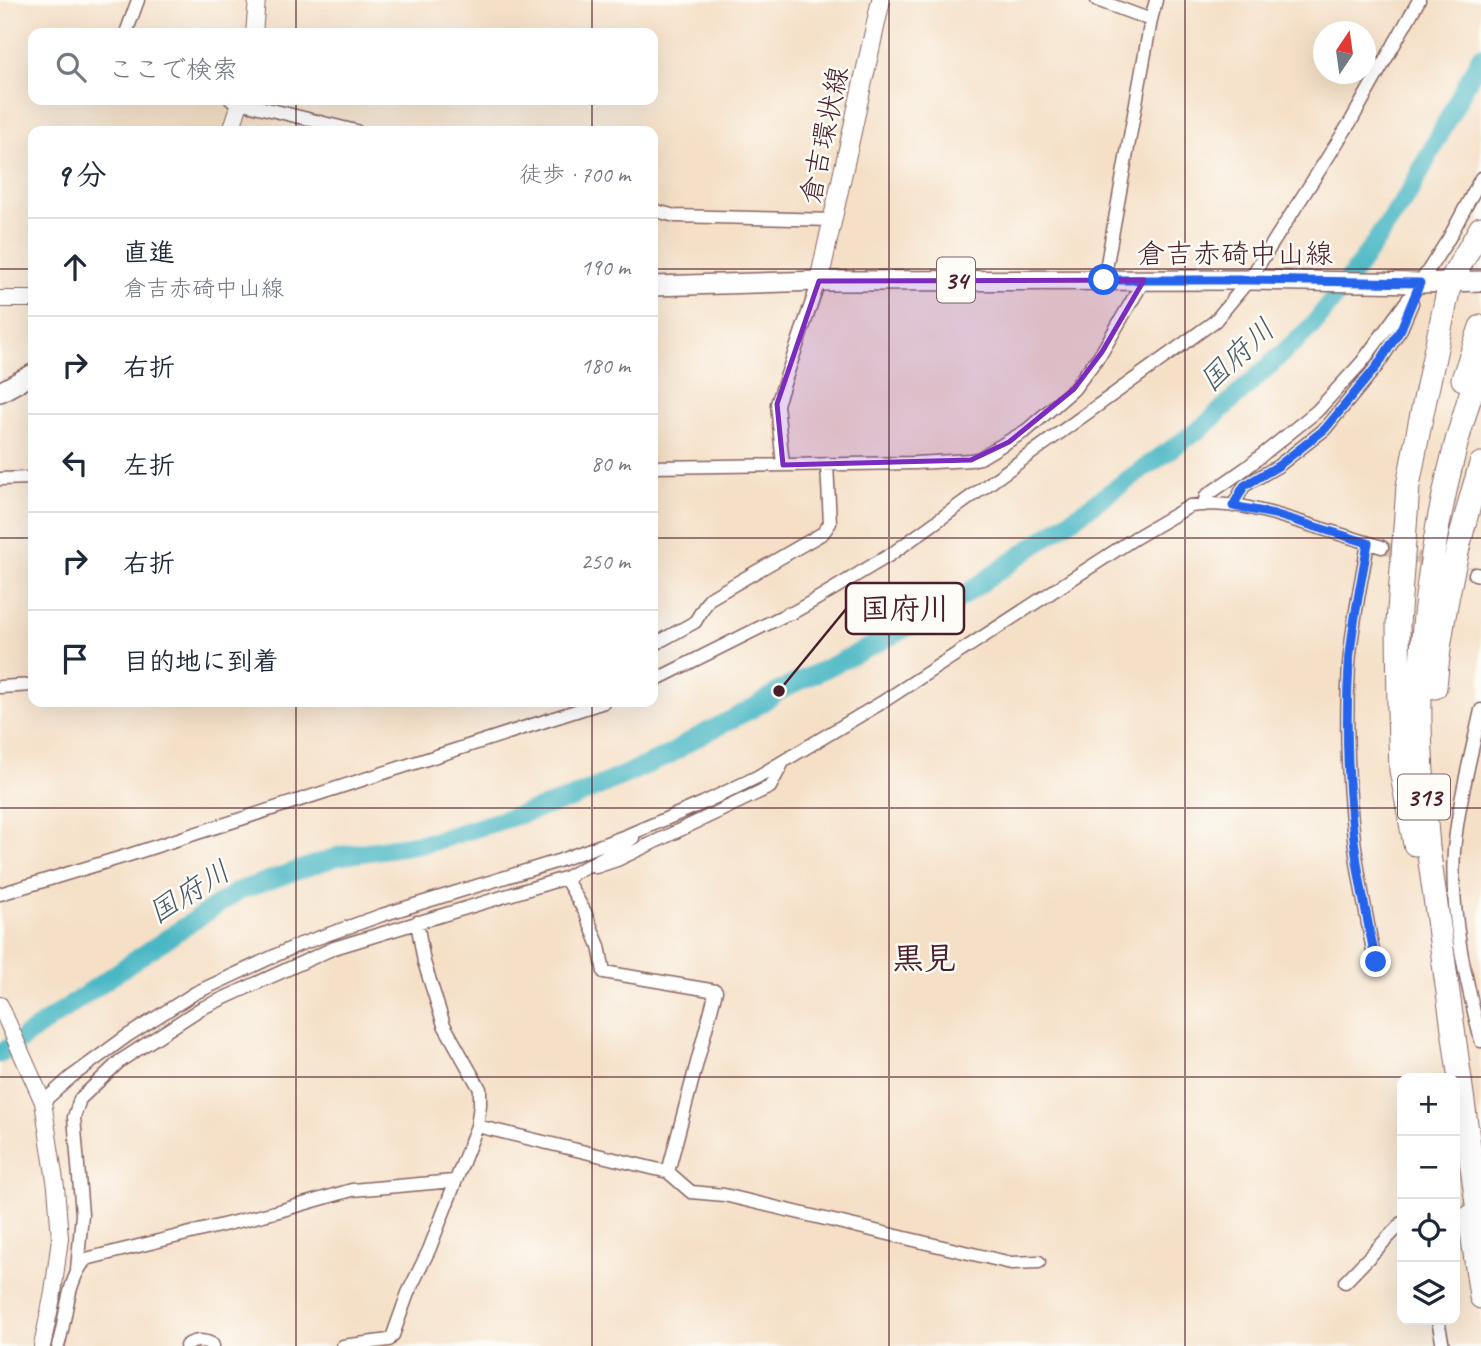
<!DOCTYPE html>
<html lang="ja">
<head>
<meta charset="utf-8">
<style>
	:root { --surface:#fff; --page:#f2f2f3; --text:#1f2937; --muted:#747a83; --line:#e0e1e3 }
	body { margin:0; font-family:Caveat,"Klee One",sans-serif; background:var(--page); color:var(--text) }
	.controls { position:absolute; right:21px; bottom:21px; display:grid; overflow:hidden; border-radius:14px; box-shadow:0 7px 28px #0002 }
	.controls button { width:63px; height:63px; display:grid; place-items:center; padding:0; border:0; border-bottom:2px solid var(--line); background:var(--surface); color:var(--text); font:35px sans-serif }
	.compass { position:absolute; left:1313px; top:21px; width:63px; height:63px; border-radius:50%; background:var(--surface); box-shadow:0 7px 28px #0002; rotate:13deg }
	.stop { position:absolute; width:21px; height:21px; margin:-16px; border:5px solid #2563eb; border-radius:50%; background:#fff }
	.stop.end { background:#2563eb; border-color:#fff; box-shadow:0 2px 7px #0008 }
	.list { margin:0; padding:0; list-style:none }
	h2 { display:flex; justify-content:space-between; align-items:center; height:91px; margin:0; padding:0 28px; font-size:30px }
	h2 small { font-size:23px; font-weight:400; color:var(--muted) }
	.list li { display:grid; grid-template-columns:46px 1fr auto; gap:21px; align-items:center; box-sizing:border-box; height:98px; padding:0 28px; border-top:2px solid var(--line) }
	.list b { display:block; font-size:26px; white-space:nowrap }
	.list p { margin:0; font-size:23px; white-space:nowrap; color:var(--muted) }
	.list em { font-size:23px; font-style:normal; color:var(--muted) }
	.icon { flex:none; width:38px; height:38px; fill:none; stroke:currentColor; stroke-width:2; stroke-linecap:round; stroke-linejoin:round }
	.map { position:relative; flex:none; width:1481px; height:1346px; overflow:hidden }
	.search { position:absolute; background:var(--surface); box-shadow:0 7px 28px #0002; left:28px; top:28px; width:630px; height:77px; display:flex; align-items:center; gap:18px; box-sizing:border-box; padding:0 24px; border-radius:14px; color:var(--muted); font-size:26px }
	.panel { position:absolute; background:var(--surface); box-shadow:0 7px 28px #0002; left:28px; top:126px; width:630px; height:581px; border-radius:14px }
	.map>svg:first-child { display:block }
	.lines { fill:none; stroke-linecap:round; stroke-linejoin:round }
	.river { stroke:#4ab7c4; stroke-width:19 }
	.minor-tunnel { stroke:#d3b9a8; stroke-width:12; stroke-dasharray:12 6; stroke-linecap:butt }
	.minor-casing { stroke:#866362; stroke-width:15 }
	.tertiary-casing { stroke:#866362; stroke-width:18 }
	.secondary-casing { stroke:#866362; stroke-width:20 }
	.primary-casing { stroke:#866362; stroke-width:22 }
	.motorway-casing { stroke:#866362; stroke-width:25 }
	.minor { stroke:#fff; stroke-width:12 }
	.tertiary { stroke:#fff; stroke-width:16 }
	.secondary { stroke:#fff; stroke-width:18 }
	.primary { stroke:#fff; stroke-width:19 }
	.motorway { stroke:#fff; stroke-width:23 }
	.route { stroke:#2563eb; stroke-width:9 }
	.marked { fill:#7b2cbf; fill-opacity:0.2; stroke:#7b2cbf; stroke-width:5; stroke-linejoin:round }
	.grid { fill:none; stroke:#4a1f2b; stroke-width:2; stroke-opacity:0.55 }
	.labels { text-anchor:middle; dominant-baseline:central; stroke-width:5; stroke-linejoin:round; paint-order:stroke }
	.shield { fill:#fdfcf7; stroke:#806168; stroke-width:2 }
	.shield-label { font-size:26px; font-weight:bold; fill:#4a1f2b }
	.street-label { font-size:28px; fill:#4a1f2b; stroke:#fdfcf7 }
	.water-label { font-size:30px; font-style:italic; fill:#4a5c68; stroke:#fdfcf7 }
	.quarter-label { font-size:32px; font-weight:bold; fill:#4a1f2b; stroke:#fdfcf7 }
	.leader { fill:none; stroke:#4a1f2b; stroke-width:2.5 }
	.callout-dot { fill:#4a1f2b; stroke:#fdfcf7; stroke-width:2.5 }
	.callout { fill:#fdfcf7; stroke:#4a1f2b; stroke-width:2.5 }
	.callout-label { font-size:30px; text-anchor:middle; font-weight:bold; fill:#4a1f2b }
</style>
</head>
<body>
<div class="map">
<svg width="1481" height="1346" viewBox="0 0 1481 1346">
	<rect width="100%" height="100%" fill="#fdfcf7"/>
	<filter id="ink" filterUnits="userSpaceOnUse"><feTurbulence type="fractalNoise" baseFrequency=".0143" numOctaves="2"/><feDisplacementMap in="SourceGraphic" scale="14" xChannelSelector="R" yChannelSelector="G"/><feConvolveMatrix kernelMatrix="1 2 1 2 8 2 1 2 1" color-interpolation-filters="sRGB"/></filter>
	<filter id="wash" filterUnits="userSpaceOnUse"><feTurbulence type="fractalNoise" baseFrequency=".00686" numOctaves="4" result="noise"/><feDisplacementMap in="SourceGraphic" scale="28" xChannelSelector="R" yChannelSelector="G"/><feGaussianBlur stdDeviation="1.57" result="paint"/><feColorMatrix in="noise" values="0 0 0 0 0 0 0 0 0 0 0 0 0 0 0 0 0 1.4 0 .05"/><feComposite in="paint" operator="in"/></filter>
	<g filter="url(#wash)">
		<rect width="100%" height="100%" fill="#f5e0c7"/>
		<g class="lines">
			<path class="river" d="M 0,1054 L 138,958 L 238,891 L 339,856 L 431,842 L 570,799 L 669,755 L 694,739 L 757,706 L 779,691 L 866,649 L 953,603 L 1204,426 L 1313,325 L 1355,271 L 1409,193 L 1481,56"/>
		</g>
	</g>
	<g filter="url(#ink)">
		<g class="lines">
			<path class="minor-tunnel" d="M 1382,547 L 1475,574"/>
			<defs>
				<path id="minor" d="M 1097,0 L 1151,20
					M 126,33 L 138,0
					M 231,100 L 356,131
					M 653,210 L 675,216 L 832,220
					M 1104,280 L 1151,20 L 1156,0
					M 783,465 L 777,404 L 819,281
					M 653,467 L 915,463 L 971,460 L 980,458 L 1027,430 L 1074,389 L 1102,352 L 1144,280
					M 0,479 L 33,478
					M 1204,505 L 1206,496 L 1246,468 L 1317,411 L 1362,362 L 1420,283 L 1449,238 L 1481,178
					M 1233,506 L 1244,486 L 1278,466 L 1325,429 L 1377,366 L 1401,329 L 1412,303
					M 1368,543 C 1361,583 1352,624 1349,665 C 1345,726 1348,801 1357,862 C 1362,895 1369,928 1375,962
					M 1475,574 L 1481,575
					M 653,645 L 695,622 L 709,599 L 823,533 L 830,523 L 827,464
					M 653,681 L 787,614 L 792,613 C 825,595 857,574 890,555 L 1215,321 L 1249,280 L 1351,121 L 1419,0
					M 0,687 L 33,685
					M 1481,710 C 1471,756 1458,804 1454,851 C 1450,915 1466,980 1481,1041
					M 596,867 L 617,860 L 770,787 L 783,762
					M 572,875 L 565,878 L 585,912 L 599,946 L 604,972 L 716,991 L 668,1172
					M 0,894 L 129,855 L 604,702
					M 43,1102 L 71,1077 L 127,1036 L 195,993 L 298,945 L 382,915 L 558,861 L 628,835 L 703,803 L 757,777 L 881,703 L 1135,538 L 1190,506 L 1212,504 L 1241,506 L 1274,514 L 1382,547
					M 477,1126 L 668,1172 L 691,1192 L 724,1195 L 1011,1263 L 1039,1262
					M 77,1270 L 82,1214 L 74,1117 L 80,1099 L 120,1061 L 200,1009 L 334,948 L 565,878 L 615,851 L 633,838
					M 1345,1282 L 1402,1223
					M 1438,1320 L 1443,1346
					M 58,1346 C 67,1317 66,1282 86,1259 L 279,1211 L 352,1190 L 454,1181
					M 186,1346 C 195,1339 203,1340 212,1344 L 213,1346
					M 343,1346 L 389,1340 L 393,1335 L 408,1293 L 429,1250 L 477,1126 L 480,1105 L 480,1089 L 444,1025 L 424,962 L 417,922"/>
				<path id="tertiary" d="M 254,33 L 257,0
					M 231,131 L 241,100
					M 0,299 L 33,299
					M 0,1005 L 43,1102 L 56,1187 L 60,1238 L 53,1293 L 42,1346"/>
				<path id="secondary" d="M 819,281 L 881,0"/>
				<path id="primary" d="M 653,286 L 819,281 L 1249,280 L 1420,283 L 1481,281
					M 0,392 L 33,374"/>
				<path id="motorway" d="M 1481,364 C 1444,467 1422,588 1420,698 C 1419,748 1424,798 1428,847 L 1481,1233
					M 1463,379 L 1481,327
					M 1435,687 C 1441,611 1459,536 1481,464
					M 1415,844 L 1401,770 L 1399,711 L 1398,624 L 1408,486 L 1420,423 L 1450,282 L 1481,228
					M 1470,1217 L 1481,1297"/>
			</defs>
			<use href="#minor" class="minor-casing"/>
			<use href="#tertiary" class="tertiary-casing"/>
			<use href="#secondary" class="secondary-casing"/>
			<use href="#primary" class="primary-casing"/>
			<use href="#motorway" class="motorway-casing"/>
			<use href="#minor" class="minor"/>
			<use href="#tertiary" class="tertiary"/>
			<use href="#secondary" class="secondary"/>
			<use href="#primary" class="primary"/>
			<use href="#motorway" class="motorway"/>
		</g>
	</g>
	<g class="lines" filter="url(#ink)">
		<path class="route" d="M 1104,280 L 1249,280 L 1420,283 L 1401,329 L 1377,366 L 1325,429 L 1278,466 L 1244,486 L 1233,506 L 1274,514 L 1368,543 C 1361,583 1352,624 1349,665 C 1345,726 1348,801 1357,862 C 1362,895 1369,928 1376,962"/>
	</g>
	<path class="marked" d="M 1144,280 L 1102,352 L 1074,389 L 1009,442 L 971,460 L 783,465 L 777,404 L 819,281 Z"/>
	<path class="grid" d="M 296,0 L 296,33M 592,0 L 592,33M 889,0 L 889,1346M 1185,0 L 1185,1346M 296,100 L 296,131M 592,100 L 592,131M 0,269 L 33,269M 653,269 L 1481,269M 0,538 L 33,538M 653,538 L 1481,538M 296,702 L 296,1346M 592,702 L 592,1346M 0,808 L 1481,808M 0,1077 L 1481,1077"/>
	<g class="labels">
		<g class="shield">
			<rect x="937" y="257.5" width="38" height="45" rx="5"/>
			<rect x="1398" y="774.5" width="52" height="45" rx="5"/>
		</g>
		<g class="shield-label">
			<text x="956" y="280">34</text>
			<text x="1424" y="797">313</text>
		</g>
		<g class="street-label">
			<text transform="translate(824 135) rotate(-78)">倉吉環状線</text>
			<text x="1235" y="253">倉吉赤碕中山線</text>
		</g>
		<g class="water-label">
			<text transform="translate(1237 355) rotate(-43)">国府川</text>
			<text transform="translate(189 892) rotate(-32)">国府川</text>
		</g>
		<g class="quarter-label">
			<text x="924" y="958">黒見</text>
		</g>
	</g>
	<path class="leader" d="M779 691L846 609"/>
	<circle class="callout-dot" cx="779" cy="691" r="7"/>
	<rect class="callout" x="846" y="583" width="118" height="51" rx="7"/>
	<g class="callout-label">
		<text x="905" y="619">国府川</text>
	</g>
</svg>
<div class="controls">
<button>+</button>
<button>−</button>
<button><svg class="icon" aria-label="locate" viewBox="0 0 24 24"><circle cx="12" cy="12" r="6"/><path d="M12 2v4M12 18v4M2 12h4M18 12h4"/></svg></button>
<button><svg class="icon" aria-label="layers" viewBox="0 0 24 24"><path d="M12 4l9 5-9 5-9-5zM3 14l9 5 9-5"/></svg></button>
</div>
<svg class="compass" viewBox="-18 -18 36 36"><path d="M0-13l5 13h-10z" fill="#e53935"/><path d="M0 13l5-13h-10z" fill="#747a83"/></svg>
<div class="stop" style="left:1104px;top:280px"></div>
<div class="stop end" style="left:1376px;top:962px"></div>
<div class="search"><svg class="icon" aria-label="search" viewBox="0 0 24 24"><circle cx="10" cy="10" r="6"/><path d="M15 15l6 6"/></svg>ここで検索</div>
<section class="panel">
<h2>9 分<small>徒歩 · 700 m</small></h2>
<ul class="list">
<li><svg class="icon" aria-label="ahead" viewBox="0 0 24 24"><path d="M12 20V5M6 11l6-6 6 6"/></svg><div><b>直進</b><p>倉吉赤碕中山線</p></div><em>190 m</em></li>
<li><svg class="icon" aria-label="right" viewBox="0 0 24 24"><path d="M7 20v-9h11M14 6l5 5-5 5"/></svg><div><b>右折</b></div><em>180 m</em></li>
<li><svg class="icon" aria-label="left" viewBox="0 0 24 24"><path d="M17 20v-9H6M10 6l-5 5 5 5"/></svg><div><b>左折</b></div><em>80 m</em></li>
<li><svg class="icon" aria-label="right" viewBox="0 0 24 24"><path d="M7 20v-9h11M14 6l5 5-5 5"/></svg><div><b>右折</b></div><em>250 m</em></li>
<li><svg class="icon" aria-label="arrive" viewBox="0 0 24 24"><path d="M6 21V4h12l-3 4 3 4H6"/></svg><div><b>目的地に到着</b></div></li>
</ul>
</section>
</div>
</body>
</html>
